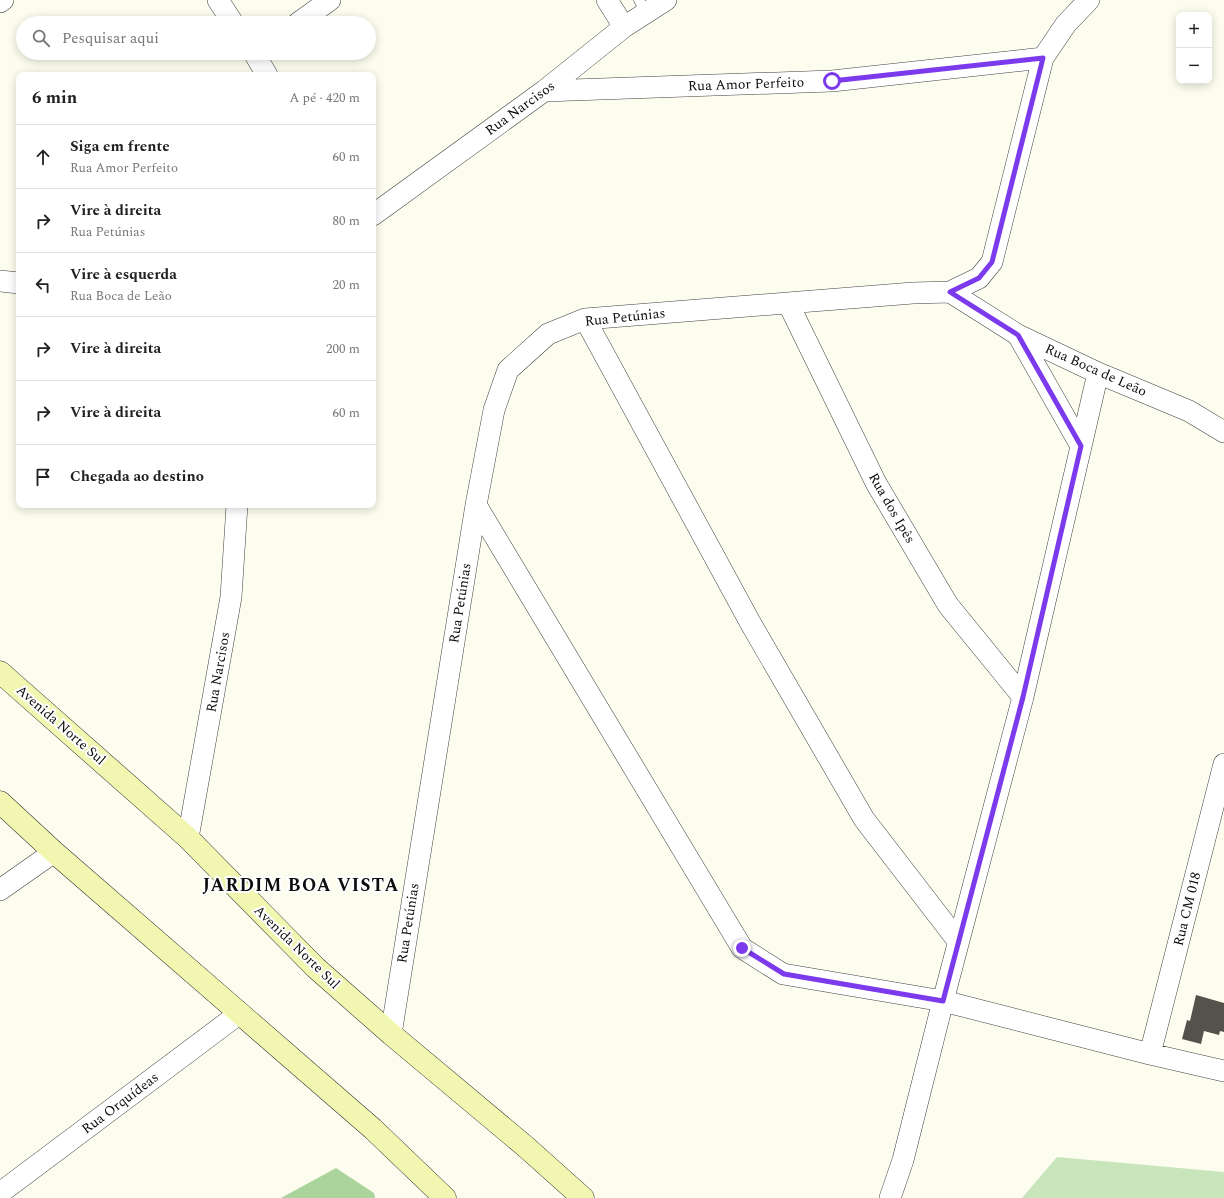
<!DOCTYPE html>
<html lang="pt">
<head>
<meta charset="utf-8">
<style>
	:root { --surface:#fff; --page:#f2f2f2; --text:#222; --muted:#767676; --line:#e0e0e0 }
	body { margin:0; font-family:Spectral,serif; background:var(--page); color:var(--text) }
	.controls { position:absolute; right:12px; top:12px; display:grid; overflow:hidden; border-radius:8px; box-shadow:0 2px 10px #0003 }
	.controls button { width:36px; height:36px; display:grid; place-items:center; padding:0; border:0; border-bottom:1px solid var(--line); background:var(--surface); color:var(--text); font:20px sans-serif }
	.stop { position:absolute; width:12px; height:12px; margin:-9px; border:3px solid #7c3aed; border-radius:50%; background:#fff }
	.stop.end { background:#7c3aed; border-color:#fff; box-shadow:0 1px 4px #0008 }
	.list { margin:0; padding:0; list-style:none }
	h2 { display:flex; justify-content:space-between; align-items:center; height:52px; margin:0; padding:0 16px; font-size:17px }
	h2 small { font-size:13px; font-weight:400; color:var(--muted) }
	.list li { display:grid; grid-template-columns:26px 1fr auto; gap:12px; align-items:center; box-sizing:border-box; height:64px; padding:0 16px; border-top:1px solid var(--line) }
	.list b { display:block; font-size:15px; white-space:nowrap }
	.list p { margin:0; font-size:13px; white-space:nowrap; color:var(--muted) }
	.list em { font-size:13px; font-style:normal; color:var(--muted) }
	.icon { flex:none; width:22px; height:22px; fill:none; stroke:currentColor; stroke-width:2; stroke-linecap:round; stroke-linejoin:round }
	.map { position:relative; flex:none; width:1224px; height:1198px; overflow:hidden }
	.search { position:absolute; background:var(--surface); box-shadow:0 2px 10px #0003; left:16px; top:16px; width:360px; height:44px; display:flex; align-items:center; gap:10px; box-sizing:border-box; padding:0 14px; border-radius:22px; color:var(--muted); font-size:15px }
	.panel { position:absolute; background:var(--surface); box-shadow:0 2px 10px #0003; left:16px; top:72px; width:360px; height:436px; border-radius:8px }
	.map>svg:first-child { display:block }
	.green { fill:#c9e5bc }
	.forest { fill:#abd49d }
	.building { fill:#55514b }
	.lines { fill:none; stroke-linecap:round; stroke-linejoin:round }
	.lane-casing { stroke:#404040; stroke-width:11 }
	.street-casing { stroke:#404040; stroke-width:22 }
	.secondary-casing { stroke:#2f2f2f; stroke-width:23 }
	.lane { stroke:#fff; stroke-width:10 }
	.street { stroke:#fff; stroke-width:21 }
	.secondary { stroke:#f1f7b1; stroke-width:22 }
	.route { stroke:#7c3aed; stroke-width:5 }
	.labels { text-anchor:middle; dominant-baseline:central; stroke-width:4; stroke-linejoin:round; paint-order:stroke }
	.street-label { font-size:14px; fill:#0d0d0d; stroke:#fff }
	.district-label { font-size:18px; font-weight:bold; letter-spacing:1px; fill:#0d0d0d; stroke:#fff }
</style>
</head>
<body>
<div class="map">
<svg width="1224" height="1198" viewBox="0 0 1224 1198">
	<rect width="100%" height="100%" fill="#fdfdef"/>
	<path class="green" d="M 1057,1157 L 1224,1172 L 1224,1198 L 1022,1198 Z"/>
	<path class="forest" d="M 336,1168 L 374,1193 L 375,1198 L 281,1198 Z"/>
	<path class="building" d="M 1196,995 L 1224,1003 L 1224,1032 L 1220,1031 L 1219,1035 L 1204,1031 L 1201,1044 L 1182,1039 L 1187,1020 L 1190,1021 Z"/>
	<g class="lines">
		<defs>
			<path id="lane" d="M 639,0 L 646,13"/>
			<path id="street" d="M 218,0 L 233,23
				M 607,0 L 624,27
				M 0,2 L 3,0
				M 298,23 L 330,0
				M 254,53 L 267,75
				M 544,91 L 832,81 L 1043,58
				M 373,215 L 544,91 L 624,27 L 666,0
				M 0,281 L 19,283
				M 950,292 L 1018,335 L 1098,373 L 1189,411 L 1224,432
				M 788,303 L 876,483 L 948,605 L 1023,697
				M 585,319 L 751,624 L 864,819 L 958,941
				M 1018,335 L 1081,446
				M 476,505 L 742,948 L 783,974 L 943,1001 L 1150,1054 L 1224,1071
				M 188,838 L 231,597 L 237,505
				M 0,890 L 54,852
				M 391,1034 L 476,505 L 494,410 L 508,370 L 548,334 L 585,319 L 913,293 L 950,292 L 979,278 L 992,262 L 1043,58 L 1066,24 L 1089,0
				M 1150,1054 L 1224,764
				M 0,1193 L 240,1013
				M 890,1198 L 903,1160 L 943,1001 L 1023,697 L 1098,373"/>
			<path id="secondary" d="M 0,672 L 188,838 L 316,968 L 391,1034 L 526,1147 L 583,1198
				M 0,802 L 54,852 L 373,1129 L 445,1198"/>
		</defs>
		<use href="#lane" class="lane-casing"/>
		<use href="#street" class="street-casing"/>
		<use href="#secondary" class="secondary-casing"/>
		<use href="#lane" class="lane"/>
		<use href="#street" class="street"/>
		<use href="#secondary" class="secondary"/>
	</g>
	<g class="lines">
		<path class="route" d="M 742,948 L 784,974 L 943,1001 L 1023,697 L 1081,446 L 1018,335 L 950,292 L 979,278 L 992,262 L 1043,58 L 832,81"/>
	</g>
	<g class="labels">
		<g class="street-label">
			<text transform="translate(746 84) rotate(-2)">Rua Amor Perfeito</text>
			<text transform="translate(520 108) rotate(-36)">Rua Narcisos</text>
			<text transform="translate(625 317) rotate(-6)">Rua Petúnias</text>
			<text transform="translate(1096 370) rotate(24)">Rua Boca de Leão</text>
			<text transform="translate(892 508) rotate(60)">Rua dos Ipês</text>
			<text transform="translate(460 603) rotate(-81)">Rua Petúnias</text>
			<text transform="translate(218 672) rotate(-80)">Rua Narcisos</text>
			<text transform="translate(61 725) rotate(41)">Avenida Norte Sul</text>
			<text transform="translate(1187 909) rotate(-76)">Rua CM 018</text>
			<text transform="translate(408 923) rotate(-81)">Rua Petúnias</text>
			<text transform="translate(297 947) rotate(44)">Avenida Norte Sul</text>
			<text transform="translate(120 1103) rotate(-37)">Rua Orquídeas</text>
		</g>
		<g class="district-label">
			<text x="301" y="885">JARDIM BOA VISTA</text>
		</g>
	</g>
</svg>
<div class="controls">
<button>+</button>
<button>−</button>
</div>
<div class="stop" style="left:832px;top:81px"></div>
<div class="stop end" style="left:742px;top:948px"></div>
<div class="search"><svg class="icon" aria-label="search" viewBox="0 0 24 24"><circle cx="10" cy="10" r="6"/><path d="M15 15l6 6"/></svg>Pesquisar aqui</div>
<section class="panel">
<h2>6 min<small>A pé · 420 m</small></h2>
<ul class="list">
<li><svg class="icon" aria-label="ahead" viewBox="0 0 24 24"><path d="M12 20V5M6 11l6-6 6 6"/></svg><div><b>Siga em frente</b><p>Rua Amor Perfeito</p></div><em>60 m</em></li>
<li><svg class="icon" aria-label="right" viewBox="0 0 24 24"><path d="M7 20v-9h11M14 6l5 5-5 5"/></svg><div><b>Vire à direita</b><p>Rua Petúnias</p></div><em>80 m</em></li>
<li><svg class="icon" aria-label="left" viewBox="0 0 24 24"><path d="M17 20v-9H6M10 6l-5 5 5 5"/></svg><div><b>Vire à esquerda</b><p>Rua Boca de Leão</p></div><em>20 m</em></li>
<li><svg class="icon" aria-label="right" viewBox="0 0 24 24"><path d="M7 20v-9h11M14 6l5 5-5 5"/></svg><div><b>Vire à direita</b></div><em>200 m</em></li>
<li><svg class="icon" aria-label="right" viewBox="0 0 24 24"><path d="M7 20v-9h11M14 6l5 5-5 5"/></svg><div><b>Vire à direita</b></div><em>60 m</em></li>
<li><svg class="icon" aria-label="arrive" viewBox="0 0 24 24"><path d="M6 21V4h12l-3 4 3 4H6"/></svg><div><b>Chegada ao destino</b></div></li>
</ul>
</section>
</div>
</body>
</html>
